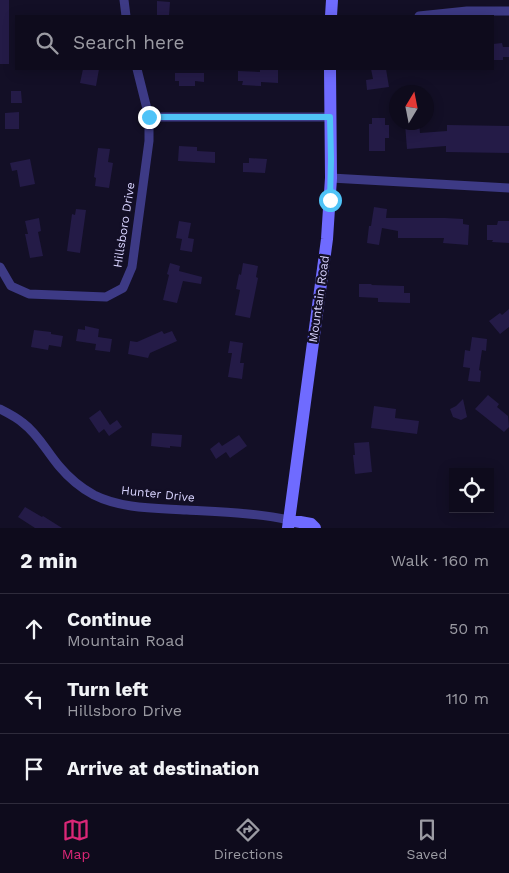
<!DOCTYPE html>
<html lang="en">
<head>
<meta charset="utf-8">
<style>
	:root { --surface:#0e0b1c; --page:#171425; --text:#f1f3f6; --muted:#9b9ba3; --line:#2e2b3b; --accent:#db2777 }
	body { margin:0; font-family:"Work Sans",sans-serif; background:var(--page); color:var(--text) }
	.controls { position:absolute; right:15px; bottom:15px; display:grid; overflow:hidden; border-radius:0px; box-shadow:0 2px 12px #0003 }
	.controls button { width:45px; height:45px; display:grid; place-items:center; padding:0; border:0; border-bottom:1px solid var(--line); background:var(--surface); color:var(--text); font:25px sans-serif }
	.compass { position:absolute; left:389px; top:85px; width:45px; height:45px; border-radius:50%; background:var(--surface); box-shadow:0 2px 12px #0003; rotate:10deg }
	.stop { position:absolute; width:15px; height:15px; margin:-11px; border:4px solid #4fc3f7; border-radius:50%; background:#fff }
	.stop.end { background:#4fc3f7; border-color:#fff; box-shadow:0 1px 5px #0008 }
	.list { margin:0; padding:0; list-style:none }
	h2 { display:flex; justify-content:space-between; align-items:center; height:65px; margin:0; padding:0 20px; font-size:21px }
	h2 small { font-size:16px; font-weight:400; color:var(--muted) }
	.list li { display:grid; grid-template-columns:32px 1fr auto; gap:15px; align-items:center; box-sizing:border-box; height:70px; padding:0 20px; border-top:1px solid var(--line) }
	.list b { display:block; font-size:19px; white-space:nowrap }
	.list p { margin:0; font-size:16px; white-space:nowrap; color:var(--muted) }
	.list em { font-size:16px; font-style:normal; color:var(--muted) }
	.icon { flex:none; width:28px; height:28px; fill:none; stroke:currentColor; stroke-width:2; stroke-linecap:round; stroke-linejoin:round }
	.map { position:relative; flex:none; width:509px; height:528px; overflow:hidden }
	.search { position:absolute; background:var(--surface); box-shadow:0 2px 12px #0003; left:15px; right:15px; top:15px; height:55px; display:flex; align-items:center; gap:12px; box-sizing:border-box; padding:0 18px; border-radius:0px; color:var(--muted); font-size:19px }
	.sheet { height:275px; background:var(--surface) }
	nav { display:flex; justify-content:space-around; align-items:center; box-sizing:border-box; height:70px; border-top:1px solid var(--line); background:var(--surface); font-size:14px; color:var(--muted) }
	nav a { display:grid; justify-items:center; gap:2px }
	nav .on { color:var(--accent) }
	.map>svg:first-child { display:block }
	.building { fill:#241b47 }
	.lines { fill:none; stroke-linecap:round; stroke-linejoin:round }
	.street { stroke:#3d3a85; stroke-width:9 }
	.secondary { stroke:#6f6bff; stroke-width:12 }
	.route { stroke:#4fc3f7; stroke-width:6 }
	.labels { text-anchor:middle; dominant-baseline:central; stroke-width:4.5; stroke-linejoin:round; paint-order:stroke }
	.street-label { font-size:12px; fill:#d9d4ff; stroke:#130f26 }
</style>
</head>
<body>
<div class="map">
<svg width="509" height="528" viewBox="0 0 509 528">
	<rect width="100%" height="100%" fill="#130f26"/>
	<path class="building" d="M 0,0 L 9,0 L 9,64 L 0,64 Z
		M 157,1 L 170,2 L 169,16 L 157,16 Z
		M 502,43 L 503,47 L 509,47 L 509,57 L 503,57 L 503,60 L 493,60 L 493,44 Z
		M 83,69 L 99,69 L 96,86 L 80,83 Z
		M 260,69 L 275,69 L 275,70 L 278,70 L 278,83 L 261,82 L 261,86 L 242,85 L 243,81 L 238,81 L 238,71 L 260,72 Z
		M 371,69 L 386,69 L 389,87 L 367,90 L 366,80 L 373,79 Z
		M 175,73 L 204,73 L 204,82 L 195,81 L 195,86 L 179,86 L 179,81 L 175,81 Z
		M 11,91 L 21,91 L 22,103 L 11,103 Z
		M 19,112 L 19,129 L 5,129 L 5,113 Z
		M 372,118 L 385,118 L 385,125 L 389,125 L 389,138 L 385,138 L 385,151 L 369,151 L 369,124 L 372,124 Z
		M 419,123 L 420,133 L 447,131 L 447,125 L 509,126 L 509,153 L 446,152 L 446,146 L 407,149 L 405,124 Z
		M 179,146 L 197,147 L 197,151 L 215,152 L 215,163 L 178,161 Z
		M 98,148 L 110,149 L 108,162 L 113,163 L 109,188 L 95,186 L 96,178 L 94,177 Z
		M 249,158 L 267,159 L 265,173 L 243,172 L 243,163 L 249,163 Z
		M 30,159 L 35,184 L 20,187 L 17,170 L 12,171 L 10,163 Z
		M 374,207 L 387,209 L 386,218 L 445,218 L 463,219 L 463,224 L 469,225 L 468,245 L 443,243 L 444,238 L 398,238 L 398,231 L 382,228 L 379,245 L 367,243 L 369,226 L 371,226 Z
		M 76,209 L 86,210 L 80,253 L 67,251 L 72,214 L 75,215 Z
		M 39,218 L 41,231 L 38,232 L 43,256 L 30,258 L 25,234 L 28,234 L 25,221 Z
		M 179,221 L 191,223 L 188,238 L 194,239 L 192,252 L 180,250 L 182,239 L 176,238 Z
		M 498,221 L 509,221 L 509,243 L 492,242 L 493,240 L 487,240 L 487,225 L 497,225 Z
		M 170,263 L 180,266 L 179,271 L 202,277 L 201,284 L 183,281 L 177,303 L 163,300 L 169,275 L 167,274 Z
		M 243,263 L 258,266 L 256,277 L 258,278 L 250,318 L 235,315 L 240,290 L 236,289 L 239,274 L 241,275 Z
		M 359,284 L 371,284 L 372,285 L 404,286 L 404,293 L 410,293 L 410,303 L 378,302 L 378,298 L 359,297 Z
		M 509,309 L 509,327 L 500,334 L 489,321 L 500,313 L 502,315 Z
		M 85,326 L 99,329 L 98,337 L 112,339 L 110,352 L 95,350 L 96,344 L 76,341 L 78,329 L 85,330 Z
		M 34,330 L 51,332 L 51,334 L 63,336 L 61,347 L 49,345 L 48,350 L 31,347 Z
		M 162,331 L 164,334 L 172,331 L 177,341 L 150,353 L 148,358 L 128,354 L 130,341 L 137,342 Z
		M 472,337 L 487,339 L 486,351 L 482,350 L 479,370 L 481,371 L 480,382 L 468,381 L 470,368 L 463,367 L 465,350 L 470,351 Z
		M 230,341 L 243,343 L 240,363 L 244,363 L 242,379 L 228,377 L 232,353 L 228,353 Z
		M 488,395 L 499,404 L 497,407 L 508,416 L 509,427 L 504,432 L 475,409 Z
		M 463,399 L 467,417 L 461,420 L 453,417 L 450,409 L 456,406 Z
		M 374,406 L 396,409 L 395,418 L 419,421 L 417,434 L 371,428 Z
		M 100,410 L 110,425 L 117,420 L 122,427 L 109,436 L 104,429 L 99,433 L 89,418 Z
		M 152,433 L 182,435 L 181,447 L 170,446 L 170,448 L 151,446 Z
		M 239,435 L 247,446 L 230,458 L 226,452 L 216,459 L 210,449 L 219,442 L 222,446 Z
		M 369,442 L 372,472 L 355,474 L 353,455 L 355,455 L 354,443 Z
		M 25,507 L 42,517 L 43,516 L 62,528 L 35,528 L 18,517 Z"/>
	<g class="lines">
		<path class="street" d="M 124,0 L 126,16
			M 419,16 L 467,11 L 509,11
			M 149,117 L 330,117
			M 331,178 L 509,188
			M 0,267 L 11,286 L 29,294 L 106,297 L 123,288 L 132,267 L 149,141 L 149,117 L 137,69
			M 0,409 C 8,413 16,417 23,423 C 38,434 47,452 59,466 C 69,478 81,488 94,495 C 122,509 156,508 187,510 C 222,512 256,513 289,520"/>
		<path class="secondary" d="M 331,16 L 332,0
			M 289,520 L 311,524 L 315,528
			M 288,528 L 327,239 L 331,178 L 330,69"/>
	</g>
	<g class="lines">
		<path class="route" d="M 149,117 L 330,117 L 331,159 L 330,200"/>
	</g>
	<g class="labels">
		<g class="street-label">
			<text transform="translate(124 225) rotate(-81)">Hillsboro Drive</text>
			<text transform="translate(319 299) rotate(-82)">Mountain Road</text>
			<text transform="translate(158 494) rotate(6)">Hunter Drive</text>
		</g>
	</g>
</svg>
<div class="controls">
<button><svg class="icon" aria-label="locate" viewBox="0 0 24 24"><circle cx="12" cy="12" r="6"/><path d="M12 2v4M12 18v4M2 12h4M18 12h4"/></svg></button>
</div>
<svg class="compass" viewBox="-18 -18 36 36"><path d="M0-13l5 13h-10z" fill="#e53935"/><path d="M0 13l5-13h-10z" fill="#9b9ba3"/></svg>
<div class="stop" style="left:330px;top:200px"></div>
<div class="stop end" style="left:149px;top:117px"></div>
<div class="search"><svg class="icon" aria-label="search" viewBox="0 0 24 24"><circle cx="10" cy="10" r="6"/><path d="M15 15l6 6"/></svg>Search here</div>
</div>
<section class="sheet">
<h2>2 min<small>Walk · 160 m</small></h2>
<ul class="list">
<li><svg class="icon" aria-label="ahead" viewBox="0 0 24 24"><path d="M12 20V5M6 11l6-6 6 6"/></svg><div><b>Continue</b><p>Mountain Road</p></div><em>50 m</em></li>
<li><svg class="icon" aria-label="left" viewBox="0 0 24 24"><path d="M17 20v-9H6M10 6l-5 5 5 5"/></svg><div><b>Turn left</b><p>Hillsboro Drive</p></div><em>110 m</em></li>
<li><svg class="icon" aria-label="arrive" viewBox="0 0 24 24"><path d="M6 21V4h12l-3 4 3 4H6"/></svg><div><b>Arrive at destination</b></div></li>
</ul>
</section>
<nav>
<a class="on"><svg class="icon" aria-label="map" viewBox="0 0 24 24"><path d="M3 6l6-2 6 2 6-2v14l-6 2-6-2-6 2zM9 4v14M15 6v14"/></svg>Map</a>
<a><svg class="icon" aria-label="directions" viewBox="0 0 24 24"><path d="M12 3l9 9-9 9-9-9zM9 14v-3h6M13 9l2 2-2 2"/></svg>Directions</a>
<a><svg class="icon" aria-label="saved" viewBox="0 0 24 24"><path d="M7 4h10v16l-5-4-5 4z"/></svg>Saved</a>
</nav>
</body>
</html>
